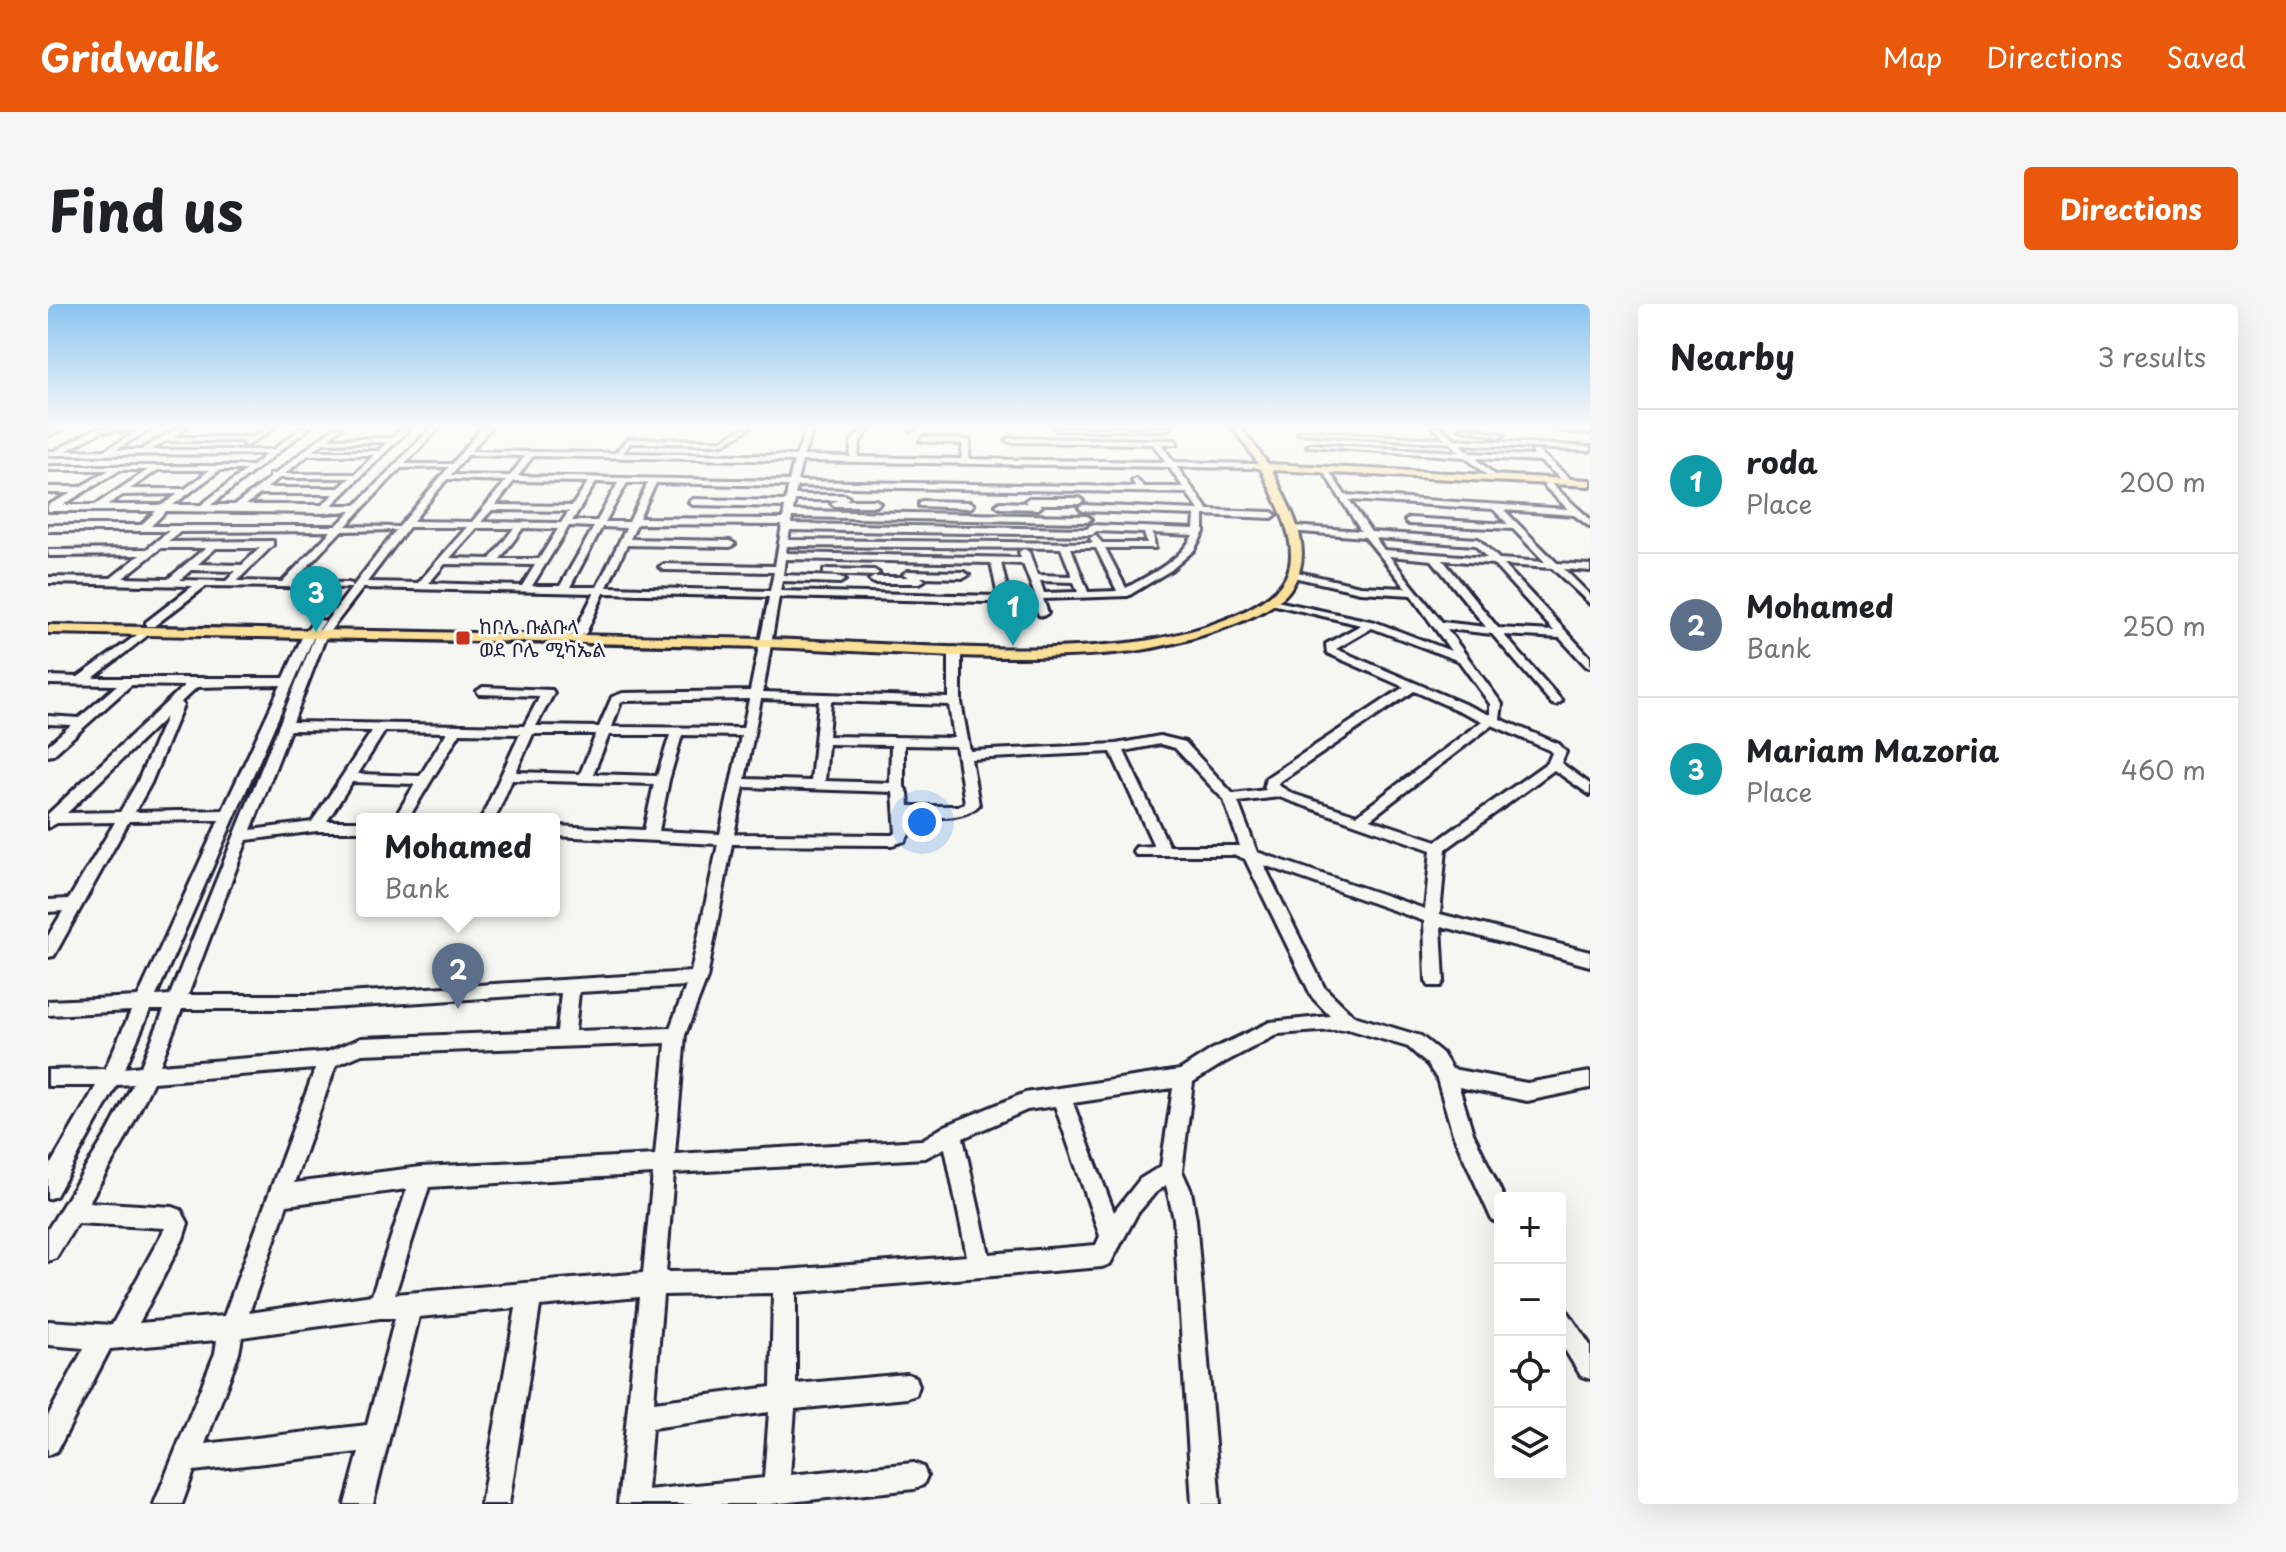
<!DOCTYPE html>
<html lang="en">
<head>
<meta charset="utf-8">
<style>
	:root { --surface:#fff; --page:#f6f6f6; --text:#202124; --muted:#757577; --line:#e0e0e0; --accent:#ea580c }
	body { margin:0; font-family:"Playpen Sans","Noto Sans Ethiopic",sans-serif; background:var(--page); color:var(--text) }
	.controls { position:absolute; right:24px; bottom:24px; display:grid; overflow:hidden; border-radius:8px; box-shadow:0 8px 32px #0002 }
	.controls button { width:72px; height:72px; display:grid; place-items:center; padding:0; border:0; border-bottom:2px solid var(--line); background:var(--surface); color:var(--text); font:40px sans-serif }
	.you { position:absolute; left:874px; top:518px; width:28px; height:28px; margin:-20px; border:6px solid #fff; border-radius:50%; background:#1a73e8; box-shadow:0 0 0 12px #1a73e833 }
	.badge { display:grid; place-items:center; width:52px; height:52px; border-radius:50%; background:var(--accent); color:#fff; font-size:26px; font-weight:700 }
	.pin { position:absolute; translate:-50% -66px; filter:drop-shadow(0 2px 4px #0008) }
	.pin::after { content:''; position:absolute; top:42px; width:28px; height:24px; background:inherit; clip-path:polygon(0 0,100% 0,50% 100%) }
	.popup { position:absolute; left:308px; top:509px; width:204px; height:104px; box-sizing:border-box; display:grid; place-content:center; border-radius:8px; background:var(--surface); filter:drop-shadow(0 2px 6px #0005); font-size:26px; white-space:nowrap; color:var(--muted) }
	.popup b { font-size:30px; color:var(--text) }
	.popup::after { content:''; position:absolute; left:50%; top:100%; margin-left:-16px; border:16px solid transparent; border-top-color:var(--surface) }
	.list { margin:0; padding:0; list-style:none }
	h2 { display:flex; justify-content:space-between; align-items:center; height:104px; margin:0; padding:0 32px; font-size:34px }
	h2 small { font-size:26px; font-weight:400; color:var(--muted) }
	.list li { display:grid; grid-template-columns:52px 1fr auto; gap:24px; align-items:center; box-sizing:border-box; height:144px; padding:0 32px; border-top:2px solid var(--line) }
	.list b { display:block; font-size:30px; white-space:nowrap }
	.list p { margin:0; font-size:26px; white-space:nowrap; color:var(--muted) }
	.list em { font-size:26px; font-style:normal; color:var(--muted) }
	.icon { flex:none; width:44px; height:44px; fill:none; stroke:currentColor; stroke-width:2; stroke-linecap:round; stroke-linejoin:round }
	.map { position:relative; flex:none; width:1542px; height:1200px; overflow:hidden; border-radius:8px }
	header { display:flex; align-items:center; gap:48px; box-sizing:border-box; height:112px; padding:0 40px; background:var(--accent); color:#fff }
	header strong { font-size:38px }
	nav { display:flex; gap:44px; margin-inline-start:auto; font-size:28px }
	.intro { display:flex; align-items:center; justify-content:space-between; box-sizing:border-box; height:192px; padding:0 48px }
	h1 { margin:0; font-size:56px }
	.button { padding:20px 36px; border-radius:8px; background:var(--accent); color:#fff; font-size:28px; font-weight:700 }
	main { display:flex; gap:48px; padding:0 48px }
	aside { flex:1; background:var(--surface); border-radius:8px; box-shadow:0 8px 32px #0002 }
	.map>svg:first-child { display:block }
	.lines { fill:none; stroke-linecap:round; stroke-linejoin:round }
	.minor-casing { stroke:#22223b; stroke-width:6 }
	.major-casing { stroke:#22223b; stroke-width:6 }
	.minor { fill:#f6f6f2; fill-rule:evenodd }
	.major { fill:#fadf96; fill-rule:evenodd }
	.poi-dot { fill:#c8321e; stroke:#f6f6f2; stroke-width:3 }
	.labels { text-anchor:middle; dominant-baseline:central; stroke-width:6; stroke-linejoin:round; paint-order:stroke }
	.far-poi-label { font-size:20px; fill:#22223b; stroke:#f6f6f2; text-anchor:start }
</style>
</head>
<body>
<header>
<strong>Gridwalk</strong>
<nav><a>Map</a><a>Directions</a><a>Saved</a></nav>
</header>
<div class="intro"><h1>Find us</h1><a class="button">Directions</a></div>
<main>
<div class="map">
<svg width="1542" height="1200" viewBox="0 0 1542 1200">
	<rect width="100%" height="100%" fill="#f6f6f2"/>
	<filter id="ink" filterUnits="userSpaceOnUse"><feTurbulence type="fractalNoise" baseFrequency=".0125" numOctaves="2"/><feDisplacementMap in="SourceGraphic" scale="16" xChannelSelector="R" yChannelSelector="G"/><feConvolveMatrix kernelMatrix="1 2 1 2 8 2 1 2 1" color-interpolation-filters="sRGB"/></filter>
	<g filter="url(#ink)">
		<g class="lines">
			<defs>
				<path id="minor" d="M 8,124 L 17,124 L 0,132 L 0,127 Z
					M 49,124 L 104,124 L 68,146 L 93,146 L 130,124 L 138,124 L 125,133 L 205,133 L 218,124 L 226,124 L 199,142 L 195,140 L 198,137 L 117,137 L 103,146 L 225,146 L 254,124 L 261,124 L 163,201 L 187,201 L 222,174 L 222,170 L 227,170 L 285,124 L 293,124 L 280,135 L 344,134 L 354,124 L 362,124 L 284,201 L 308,201 L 383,124 L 391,124 L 357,160 L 404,160 L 434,124 L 442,124 L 423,147 L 567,149 L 580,135 L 674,136 L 695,124 L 702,124 L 676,140 L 582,139 L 575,149 L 748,152 L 759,124 L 766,124 L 755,152 L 802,153 L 804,137 L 816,124 L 823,124 L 812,137 L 810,153 L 913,155 L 915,140 L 872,137 L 875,133 L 922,136 L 921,155 L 1118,158 L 1105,140 L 962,138 L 958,136 L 962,134 L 1127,136 L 1130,140 L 1113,140 L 1126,158 L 1207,160 L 1204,164 L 1129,163 L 1160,206 L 1224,208 L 1228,211 L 1224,214 L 1156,211 L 1156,228 L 1146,246 L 1123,266 L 1080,292 L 995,295 L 1000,309 L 995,312 L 991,311 L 984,299 L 731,293 L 715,388 L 901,394 L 901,346 L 907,343 L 913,346 L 913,398 L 922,447 L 1068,440 L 1112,432 L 1137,438 L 1185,490 L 1218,486 L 1216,483 L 1218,474 L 1356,383 L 1279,349 L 1278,340 L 1313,321 L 1219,299 L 1219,295 L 1327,318 L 1403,347 L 1363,291 L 1312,288 L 1241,272 L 1240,270 L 1245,267 L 1312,282 L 1358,284 L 1317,233 L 1241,227 L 1239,225 L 1244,222 L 1313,227 L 1275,167 L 1281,167 L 1297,191 L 1520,205 L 1495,181 L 1502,179 L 1542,215 L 1542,223 L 1526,211 L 1456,206 L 1509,259 L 1542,261 L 1542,267 L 1516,265 L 1542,291 L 1542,300 L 1504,264 L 1456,261 L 1542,353 L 1542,363 L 1538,362 L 1512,334 L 1456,331 L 1514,397 L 1508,401 L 1504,400 L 1444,330 L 1399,325 L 1454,400 L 1452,415 L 1511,440 L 1518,448 L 1513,459 L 1542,480 L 1542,491 L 1506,466 L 1398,545 L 1392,610 L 1542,648 L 1542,662 L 1393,622 L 1396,677 L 1393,682 L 1381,682 L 1378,677 L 1376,617 L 1216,561 L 1276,683 L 1306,712 L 1373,732 L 1394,749 L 1404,765 L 1479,779 L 1542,768 L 1542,784 L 1479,797 L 1411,783 L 1425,829 L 1456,894 L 1452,894 L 1452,920 L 1444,916 L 1405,830 L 1389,775 L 1380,761 L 1360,743 L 1300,725 L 1230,730 L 1177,758 L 1145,778 L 1134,867 L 1143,887 L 1148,915 L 1172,1200 L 1144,1200 L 1126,915 L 1118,881 L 1107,889 L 1089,910 L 1062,960 L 1054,963 L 748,988 L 748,1080 L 859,1070 L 868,1073 L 871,1082 L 868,1091 L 859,1094 L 747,1105 L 742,1171 L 866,1159 L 875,1163 L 879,1172 L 875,1181 L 866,1185 L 722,1200 L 570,1200 L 591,993 L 492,1002 L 461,1200 L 433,1200 L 468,1004 L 371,1013 L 325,1200 L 297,1200 L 311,1148 L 146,1167 L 134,1200 L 106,1200 L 167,1049 L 169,1036 L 62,1045 L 9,1147 L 0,1151 L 0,1112 L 36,1044 L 0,1041 L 0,1017 L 64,1021 L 117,924 L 29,919 L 8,954 L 0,957 L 0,925 L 61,826 L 85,780 L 69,781 L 8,892 L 0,895 L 0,865 L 48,782 L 0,782 L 0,766 L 57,765 L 83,707 L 0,711 L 0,697 L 90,693 L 171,516 L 81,517 L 6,652 L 0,653 L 0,632 L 15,607 L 0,608 L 0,596 L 21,595 L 67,518 L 9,519 L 0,524 L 0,510 L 136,382 L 83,381 L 5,451 L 0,452 L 0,441 L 23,421 L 0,420 L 0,412 L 31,414 L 69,381 L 0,380 L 0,372 L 30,373 L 96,326 L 100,327 L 100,331 L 45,374 L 236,374 L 255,331 L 268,315 L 277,317 L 266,332 L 108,692 L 122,691 L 267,332 L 348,226 L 293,227 L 245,278 L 300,279 L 304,280 L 304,284 L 158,282 L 106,322 L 98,322 L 98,318 L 145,282 L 0,279 L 0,273 L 63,274 L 92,251 L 1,252 L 0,246 L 99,245 L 121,227 L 0,227 L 0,221 L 93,221 L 108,207 L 0,207 L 0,201 L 24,189 L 0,189 L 0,183 L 32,183 L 61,166 L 0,166 L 0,162 L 204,162 L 219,150 L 0,151 L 0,147 L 7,147 ZM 54,127 L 90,127 L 57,146 L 18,147 ZM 339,138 L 330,147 L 265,147 L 275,139 ZM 260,151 L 326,151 L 307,170 L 237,170 ZM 419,151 L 477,152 L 462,172 L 403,171 ZM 485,152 L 746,157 L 741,177 L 470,172 ZM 754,157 L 1121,163 L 1135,183 L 1096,183 L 1088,175 L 1084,177 L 1088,183 L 749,177 ZM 401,163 L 351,223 L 298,222 L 353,164 ZM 72,166 L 100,166 L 47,201 L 15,201 ZM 110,166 L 162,166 L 137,185 L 82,185 ZM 172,166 L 198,166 L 153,201 L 125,201 ZM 231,174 L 302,174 L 291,184 L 219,184 ZM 399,175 L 458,177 L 424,218 L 365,217 ZM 466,177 L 540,178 L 524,202 L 448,201 ZM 548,178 L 570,179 L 549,217 L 524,217 ZM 579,179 L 600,179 L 581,218 L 557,218 ZM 608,179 L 740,182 L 738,197 L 645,195 L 641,198 L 645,201 L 737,203 L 735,215 L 591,214 ZM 749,182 L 1139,189 L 1151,206 L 1035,201 L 1031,204 L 1035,207 L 1147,211 L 1146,225 L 1043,221 L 1039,225 L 743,220 L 744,213 L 1039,218 L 1043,215 L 1039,212 L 745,207 L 747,196 L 790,196 L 783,199 L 787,202 L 828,202 L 832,199 L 828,196 L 798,196 L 801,194 L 797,191 L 747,191 ZM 212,190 L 286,190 L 274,201 L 198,201 ZM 75,191 L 130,190 L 114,201 L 58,201 ZM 1301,196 L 1445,205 L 1460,220 L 1361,214 L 1357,217 L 1361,220 L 1465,225 L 1497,258 L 1451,255 L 1430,235 L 1323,228 ZM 444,206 L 521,207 L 513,219 L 433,218 ZM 118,207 L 274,209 L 303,207 L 288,222 L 103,222 ZM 589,220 L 734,221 L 727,262 L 616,260 L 611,263 L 616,266 L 726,268 L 722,287 L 559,283 L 579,241 L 682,243 L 687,240 L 682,237 L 582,235 ZM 521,222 L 546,223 L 512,282 L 484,282 ZM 361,223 L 419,223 L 370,279 L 319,278 ZM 554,223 L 578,224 L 549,283 L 522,283 ZM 429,224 L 466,224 L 442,255 L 402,254 ZM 475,224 L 510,225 L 491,255 L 452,255 ZM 742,226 L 1044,231 L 1048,227 L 1096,229 L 1099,239 L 1054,239 L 1047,231 L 1042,234 L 1045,239 L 740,236 ZM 283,227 L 234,278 L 189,277 L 225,241 L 225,237 L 120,238 L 132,228 ZM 1105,229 L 1145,231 C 1132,257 1103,270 1078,284 L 1057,244 L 1107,244 ZM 1327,234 L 1427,241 L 1439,254 L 1336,246 ZM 739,242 L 1013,244 L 1024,272 L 989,271 L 981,248 L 976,245 L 971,248 L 973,254 L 738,249 ZM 113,244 L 157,244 L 120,275 L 75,274 ZM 168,244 L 212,244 L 194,261 L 150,260 ZM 1023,244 L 1048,244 L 1069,287 L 1040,288 ZM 1341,252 L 1384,256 L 1438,323 L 1394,318 ZM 737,255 L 943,259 L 950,292 L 732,287 L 734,277 L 792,279 L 797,276 L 792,273 L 735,271 ZM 1395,256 L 1445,260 L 1506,327 L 1450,324 ZM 953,259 L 975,260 L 987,291 L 961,292 ZM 397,260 L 487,261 L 474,282 L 381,279 ZM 143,266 L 188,267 L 178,277 L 132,276 ZM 992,277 L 1026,278 L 1030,288 L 996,289 ZM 315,284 L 546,289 L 526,329 L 532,332 L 538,329 L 556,289 L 721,293 L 702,387 L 575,389 L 564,393 L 551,423 L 488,422 L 506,389 L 504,386 L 435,383 L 429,387 L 431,390 L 492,392 L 476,422 L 245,418 L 278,332 ZM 1324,324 L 1411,357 L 1442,400 L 1442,411 L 1288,345 ZM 233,381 L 175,506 L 87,508 L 103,479 L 135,401 L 133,398 L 149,383 ZM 1366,387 L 1434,417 L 1309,511 L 1245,490 L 1230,481 L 1230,479 ZM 701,395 L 695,424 L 564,423 L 573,398 L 577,397 ZM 713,395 L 771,397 L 763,477 L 697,475 ZM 783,397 L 901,401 L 906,434 L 780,432 ZM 118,413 L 89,479 L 72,508 L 19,509 ZM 1444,421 L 1501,446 L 1504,449 L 1500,458 L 1389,537 L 1322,515 ZM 242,426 L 324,427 L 264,518 L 203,526 ZM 337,427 L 399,428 L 372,472 L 310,470 ZM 412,429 L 472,430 L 433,515 L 447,515 L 464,476 L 606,480 L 596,526 L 506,522 L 506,532 L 670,540 L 643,668 L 265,691 L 140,691 L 199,536 L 269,527 L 314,527 L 314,517 L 279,517 L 304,478 L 367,480 L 346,515 L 360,515 ZM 485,430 L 548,430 L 532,470 L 468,468 ZM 561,431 L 622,431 L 609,472 L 545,470 ZM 634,431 L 693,432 L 672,530 L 611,527 L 621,476 ZM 780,440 L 843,441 L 842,479 L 777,477 ZM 1112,440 L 1127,444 L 1176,496 L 1192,542 L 1121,542 L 1076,447 ZM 856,441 L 908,442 L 917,499 L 910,502 L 861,502 L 860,489 L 856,483 ZM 1063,448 L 1106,542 L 1088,543 L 1085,547 L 1088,551 L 1187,551 L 1197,555 L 1264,693 L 1282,712 L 1222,718 L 1163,746 L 1132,766 L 977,789 L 897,822 L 874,836 L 627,850 L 637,731 L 659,674 L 684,540 L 844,541 L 857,537 L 862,529 L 861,512 C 884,512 914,518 931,501 L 923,455 ZM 696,483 L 845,488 L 848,529 L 844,531 L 686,530 ZM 1231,493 L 1383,546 L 1377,605 L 1209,548 L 1190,498 ZM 638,682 L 622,724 L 527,727 L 531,688 ZM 513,689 L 509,727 L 313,734 L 279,748 L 112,761 L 134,705 L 265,705 ZM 102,706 L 116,706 L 93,762 L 77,764 ZM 618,739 L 607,851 L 373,863 L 246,879 L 288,761 L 314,750 ZM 267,765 L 176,1012 L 91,1019 L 135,935 L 140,919 L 133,906 L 125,903 L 41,898 L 75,840 L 105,778 ZM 1125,784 L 1113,862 L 1092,875 L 1066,908 L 1025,799 ZM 1007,802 L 1052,932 L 1048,941 L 941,950 L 915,834 L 979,806 ZM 897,844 L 919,952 L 737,966 L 618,968 L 626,869 L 877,854 ZM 605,870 L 595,969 L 347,990 L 381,883 ZM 359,885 L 324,991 L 201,1009 L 239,901 ZM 725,989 L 723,1083 L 606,1098 L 615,991 ZM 332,1014 L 347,1014 L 319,1121 L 157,1140 L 191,1049 L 194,1033 ZM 721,1108 L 716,1174 L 599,1186 L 604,1124 Z
					M 860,124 L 868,124 L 863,127 Z
					M 1006,124 L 1121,124 L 1117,126 L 1010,126 Z
					M 1386,124 L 1394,124 L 1407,135 L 1542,143 L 1542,147 L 1412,140 L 1422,149 L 1486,152 L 1484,147 L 1490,147 L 1526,178 L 1519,180 L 1492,157 L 1427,154 L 1448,172 L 1445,176 L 1417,153 L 1259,142 L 1263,140 L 1412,148 L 1403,139 L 1250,129 L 1254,127 L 1397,135 Z
					M 1411,124 L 1424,124 L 1456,131 L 1452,133 Z
					M 1508,124 L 1542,126 L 1542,130 L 1512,126 Z
					M 981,194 L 1031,194 L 1035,197 L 1031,200 L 991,200 L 994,202 L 990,205 L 952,204 L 948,201 L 952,198 L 979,199 L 977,197 Z
					M 874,197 L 922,198 L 926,201 L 922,204 L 871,202 L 871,198 Z
					M 779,265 L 826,266 L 831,269 L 826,272 L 776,270 L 776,266 Z
					M 860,267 L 916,268 L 921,271 L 916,274 L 873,273 L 877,276 L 872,279 L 826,279 L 821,276 L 826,273 L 861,273 L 855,270 Z
					M 1512,1004 L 1520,1008 L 1542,1041 L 1542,1075 L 1533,1072 L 1512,1038 Z"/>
				<path id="major" d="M 1185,124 L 1193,124 L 1220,160 L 1542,176 L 1542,182 L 1224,166 C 1241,205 1272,248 1240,288 C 1216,318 1124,342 1086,347 C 965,361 840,347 718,343 C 478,337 239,334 0,329 L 0,321 C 239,326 477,329 716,335 C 839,338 965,353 1088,338 C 1129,333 1198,315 1228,286 C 1263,253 1228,200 1213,165 L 1203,162 L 1210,159 Z"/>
			</defs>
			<use href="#minor" class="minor-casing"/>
			<use href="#major" class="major-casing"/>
			<use href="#minor" class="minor"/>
			<use href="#major" class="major"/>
		</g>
	</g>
	<linearGradient id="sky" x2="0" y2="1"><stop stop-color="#89c3f0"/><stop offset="0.42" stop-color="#fbfbf9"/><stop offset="1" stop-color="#fbfbf9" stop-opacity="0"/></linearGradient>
	<rect width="1542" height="292" fill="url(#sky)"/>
	<rect class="poi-dot" x="407" y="326" width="16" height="16" rx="4"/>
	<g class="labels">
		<g class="far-poi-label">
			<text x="431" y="322">ከቦሌ ቡልቡላ<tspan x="431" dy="23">ወደ ቦሌ ሚካኤል</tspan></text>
		</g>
	</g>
</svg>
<div class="controls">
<button>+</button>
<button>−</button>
<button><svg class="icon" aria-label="locate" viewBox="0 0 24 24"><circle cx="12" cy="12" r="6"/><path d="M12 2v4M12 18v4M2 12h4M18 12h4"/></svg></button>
<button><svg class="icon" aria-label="layers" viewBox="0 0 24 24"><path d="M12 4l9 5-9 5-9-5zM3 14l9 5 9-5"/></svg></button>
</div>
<div class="you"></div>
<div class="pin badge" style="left:965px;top:342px;background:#0f9aa8">1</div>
<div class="pin badge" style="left:410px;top:705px;background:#5c6f8a">2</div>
<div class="popup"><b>Mohamed</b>Bank</div>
<div class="pin badge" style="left:268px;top:328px;background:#0f9aa8">3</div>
</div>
<aside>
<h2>Nearby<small>3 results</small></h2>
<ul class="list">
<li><span class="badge" style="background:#0f9aa8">1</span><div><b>roda</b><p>Place</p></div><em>200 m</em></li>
<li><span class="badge" style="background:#5c6f8a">2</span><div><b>Mohamed</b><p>Bank</p></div><em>250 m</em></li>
<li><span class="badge" style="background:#0f9aa8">3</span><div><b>Mariam Mazoria</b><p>Place</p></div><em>460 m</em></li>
</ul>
</aside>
</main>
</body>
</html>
